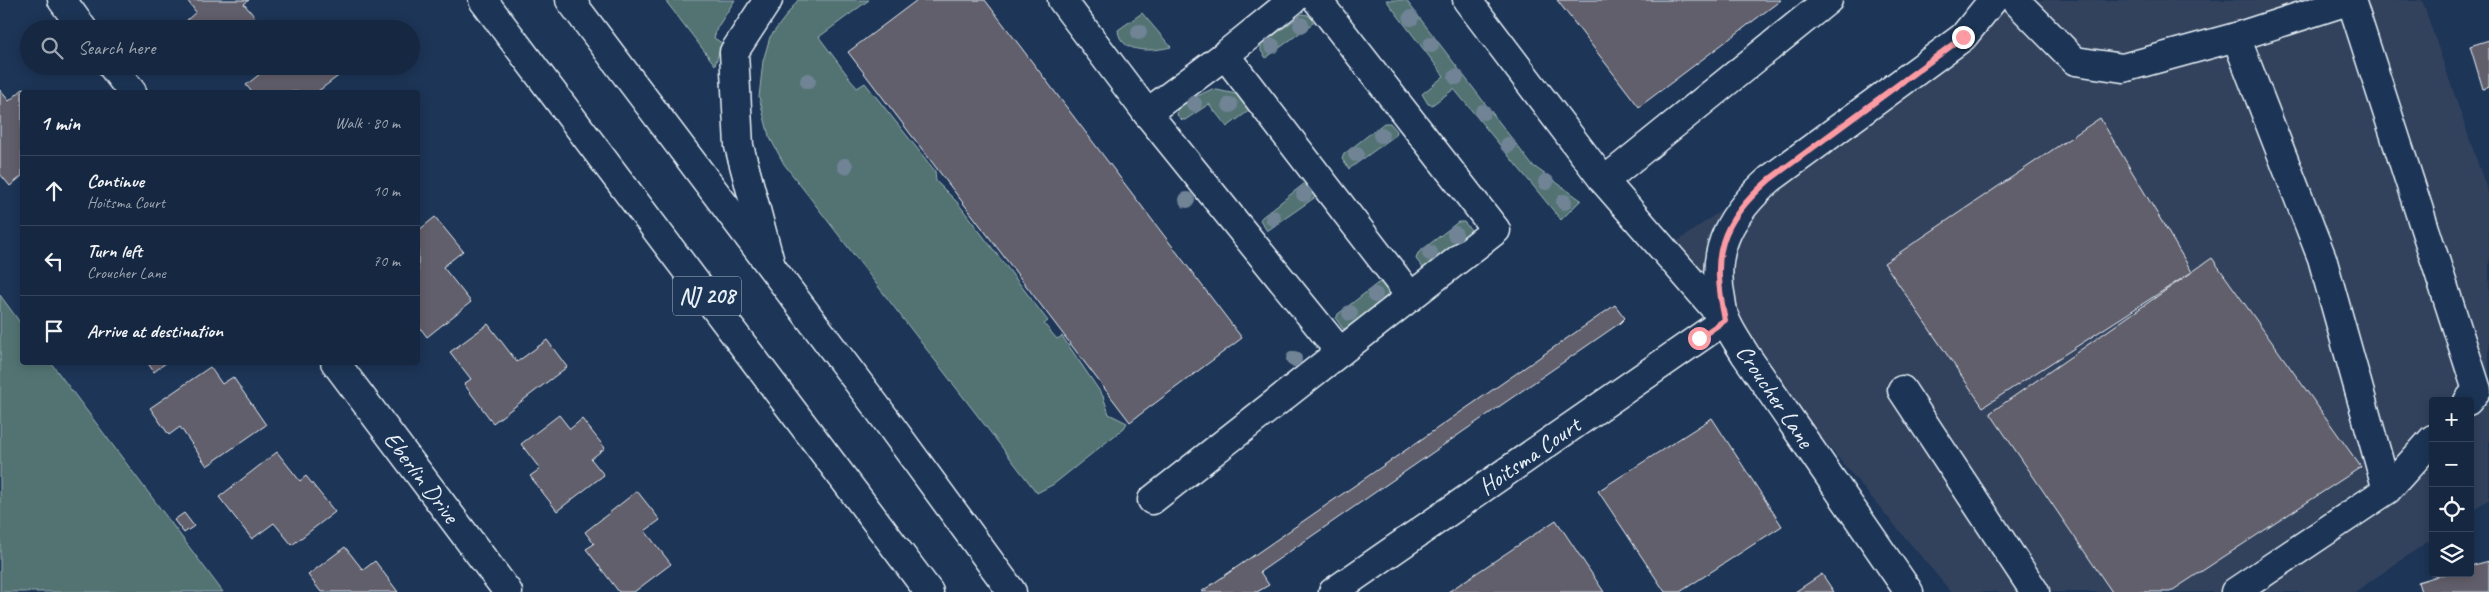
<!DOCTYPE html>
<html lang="en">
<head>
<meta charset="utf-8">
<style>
	:root { --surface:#162841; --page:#23344c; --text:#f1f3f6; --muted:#9ea6b1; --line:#35445a }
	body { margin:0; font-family:Caveat,sans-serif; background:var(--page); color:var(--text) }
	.controls { position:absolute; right:15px; bottom:15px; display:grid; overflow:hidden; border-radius:5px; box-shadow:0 2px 12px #0003 }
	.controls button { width:45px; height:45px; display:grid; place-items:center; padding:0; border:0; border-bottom:1px solid var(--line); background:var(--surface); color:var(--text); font:25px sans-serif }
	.stop { position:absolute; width:15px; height:15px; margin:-11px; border:4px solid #ff9aa2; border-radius:50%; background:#fff }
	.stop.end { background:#ff9aa2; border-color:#fff; box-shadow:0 1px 5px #0008 }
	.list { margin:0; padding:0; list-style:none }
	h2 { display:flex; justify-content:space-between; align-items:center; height:65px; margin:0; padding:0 20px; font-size:21px }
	h2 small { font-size:16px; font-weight:400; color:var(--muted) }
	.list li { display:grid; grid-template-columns:32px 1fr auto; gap:15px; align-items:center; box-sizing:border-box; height:70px; padding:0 20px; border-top:1px solid var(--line) }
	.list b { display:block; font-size:19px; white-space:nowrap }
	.list p { margin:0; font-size:16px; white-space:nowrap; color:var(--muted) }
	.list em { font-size:16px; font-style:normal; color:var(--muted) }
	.icon { flex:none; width:28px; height:28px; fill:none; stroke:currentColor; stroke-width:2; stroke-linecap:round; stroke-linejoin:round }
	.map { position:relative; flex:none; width:2489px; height:592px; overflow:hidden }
	.search { position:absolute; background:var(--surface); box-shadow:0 2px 12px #0003; left:20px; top:20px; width:400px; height:55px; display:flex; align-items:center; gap:12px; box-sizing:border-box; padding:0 18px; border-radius:28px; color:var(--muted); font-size:19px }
	.panel { position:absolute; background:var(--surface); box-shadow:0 2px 12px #0003; left:20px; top:90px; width:400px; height:275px; border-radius:5px }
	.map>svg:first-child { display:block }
	.built { fill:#32425d }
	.green { fill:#537373; stroke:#9eb2b6 }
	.building { fill:#625f6c; stroke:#e8f1f8 }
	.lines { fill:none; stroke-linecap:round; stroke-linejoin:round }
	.minor-casing { stroke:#e8f1f8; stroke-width:31 }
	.highway-casing { stroke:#e8f1f8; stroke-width:31 }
	.minor { stroke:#1d3557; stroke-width:28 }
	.highway { stroke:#1d3557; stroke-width:28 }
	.tree { fill:#708496 }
	.route { stroke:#ff9aa2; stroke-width:6 }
	.labels { text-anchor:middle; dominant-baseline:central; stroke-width:5; stroke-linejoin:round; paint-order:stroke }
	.shield { fill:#1d3557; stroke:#abb9c8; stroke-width:1 }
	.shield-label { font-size:22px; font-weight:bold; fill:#e8f1f8 }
	.street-label { font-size:24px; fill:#e8f1f8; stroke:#1d3557 }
</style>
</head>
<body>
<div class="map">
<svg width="2489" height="592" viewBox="0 0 2489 592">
	<rect width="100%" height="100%" fill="#1d3557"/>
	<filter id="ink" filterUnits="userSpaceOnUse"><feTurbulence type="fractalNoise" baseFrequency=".02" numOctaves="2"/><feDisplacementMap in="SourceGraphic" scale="10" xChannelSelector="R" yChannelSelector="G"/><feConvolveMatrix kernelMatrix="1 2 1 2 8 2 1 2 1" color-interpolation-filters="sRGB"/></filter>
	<g filter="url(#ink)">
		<path class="built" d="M 1993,0 L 2422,0 L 2489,196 L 2489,499 L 2470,512 L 2470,401 L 2433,401 L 2433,538 L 2355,592 L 1951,592 L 1664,251 L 1963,37 Z"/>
		<path class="green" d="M 665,0 L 735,0 L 717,28 L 714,38 L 722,43 L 715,65 Z
			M 798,0 L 869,0 L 819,37 L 857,88 L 865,83 L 935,171 L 936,181 L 957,202 L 1048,321 L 1044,324 L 1057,339 L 1062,336 L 1103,396 L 1109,414 L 1127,423 L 1124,428 L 1054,484 L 1037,493 L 784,164 L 769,136 L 759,97 L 763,61 L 770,37 Z
			M 1386,0 L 1406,0 L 1532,165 L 1581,200 L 1561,220 L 1454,89 L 1432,105 L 1428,104 L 1422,94 L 1444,76 Z
			M 1142,13 L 1171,47 C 1155,51 1120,55 1118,30 Z
			M 1302,14 L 1308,15 L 1313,20 L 1313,23 L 1266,58 L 1261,51 L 1261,45 Z
			M 1212,89 L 1236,94 L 1250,106 L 1250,110 L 1227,127 L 1209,104 L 1185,120 L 1182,120 L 1177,115 L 1178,109 L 1185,102 Z
			M 1384,123 L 1390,123 L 1397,131 L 1396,135 L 1349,169 L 1342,159 L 1344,154 Z
			M 1305,183 L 1308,183 L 1317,196 L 1267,231 L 1260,220 L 1262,217 Z
			M 1458,222 L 1464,222 L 1471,230 L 1470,234 L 1427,267 L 1423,268 L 1416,259 L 1418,253 Z
			M 1383,282 L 1388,288 L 1388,295 L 1347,328 L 1343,329 L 1336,319 L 1338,314 L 1378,283 Z
			M 0,295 L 22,325 L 22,362 L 51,363 L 223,592 L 0,592 Z"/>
		<path class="building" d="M 187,0 L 249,0 L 244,4 L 265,29 L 195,29 L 187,20 L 196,12 Z
			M 917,0 L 985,0 L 1242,338 L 1130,422 L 848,52 Z
			M 1557,0 L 1781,0 L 1639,107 Z
			M 2489,40 L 2489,87 L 2483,89 L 2470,46 Z
			M 270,66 L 341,66 L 345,71 L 317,92 L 252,92 L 246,85 Z
			M 24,88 L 28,92 L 22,92 L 22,176 L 10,186 L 0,174 L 0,90 L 9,101 Z
			M 2100,118 L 2192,272 L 1983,407 L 1884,263 Z
			M 435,217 L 463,251 L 443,267 L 471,302 L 427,337 L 418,325 L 418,231 Z
			M 2212,258 L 2361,467 L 2170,592 L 2112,592 L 1990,413 Z
			M 1615,305 L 1625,318 L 1620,323 L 1260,572 L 1269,585 L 1257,592 L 1201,592 Z
			M 488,324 L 517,362 L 547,340 L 567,367 L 493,423 L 464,384 L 471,379 L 450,352 Z
			M 147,362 L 167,362 L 154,372 Z
			M 210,367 L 222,384 L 233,377 L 266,425 L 207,466 L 180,427 L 169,435 L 150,408 Z
			M 559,415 L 570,429 L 582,419 L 605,448 L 591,459 L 604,475 L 557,511 L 530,476 L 540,469 L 521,444 Z
			M 1712,418 L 1782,526 L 1680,592 L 1665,592 L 1598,491 Z
			M 277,452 L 300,481 L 306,476 L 335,512 L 292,545 L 274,523 L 252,539 L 219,497 Z
			M 637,491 L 660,520 L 645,531 L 671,564 L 634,592 L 619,592 L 586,549 L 594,544 L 585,532 Z
			M 184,513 L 194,526 L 184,533 L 174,520 Z
			M 1556,520 L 1604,592 L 1448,592 Z
			M 345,547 L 363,570 L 375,561 L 398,592 L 321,592 L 308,575 Z
			M 2489,561 L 2489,592 L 2421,592 L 2418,582 L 2448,573 L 2470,573 L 2470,566 Z
			M 1822,574 L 1834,592 L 1795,592 Z"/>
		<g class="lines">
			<defs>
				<g id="minor">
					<path d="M 62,0 L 83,29"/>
					<path d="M 768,0 L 734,52 L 739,146 L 771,266"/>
					<path d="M 1062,0 L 1147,113 L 1340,352 L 1496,230 L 1317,0"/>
					<path d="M 2015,0 L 2075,61 L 2123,68 L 2236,37 L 2351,0"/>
					<path d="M 2351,0 L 2477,390 L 2468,401"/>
					<path d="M 2236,37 L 2322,258 L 2387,490"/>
					<path d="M 1225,55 L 1411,297"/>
					<path d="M 112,66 L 132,92"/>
					<path d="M 1147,113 L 1225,55 L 1293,0"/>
					<path d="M 1604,181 L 1828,0"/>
					<path id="s1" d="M 335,362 L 508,592"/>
					<path d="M 1902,390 L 2035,592"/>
					<path d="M 1152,500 L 1340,352"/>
					<path id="s2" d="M 1333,592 L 1725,320 L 1604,181 L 1467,0"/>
					<path d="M 1909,592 L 1745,354 C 1739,344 1731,333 1726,321 C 1723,315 1722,306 1721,299 C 1710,247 1733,212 1770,179 L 1963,37 L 1993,0"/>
					<path d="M 2235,592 L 2387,490 L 2433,439"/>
				</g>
				<path id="highway" d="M 483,0 L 929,592
					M 570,0 L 876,406 L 1012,592"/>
			</defs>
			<use href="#minor" class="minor-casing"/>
			<use href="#highway" class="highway-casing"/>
			<use href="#minor" class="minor"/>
			<use href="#highway" class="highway"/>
		</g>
		<g class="tree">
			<circle cx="1411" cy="18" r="8"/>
			<circle cx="1301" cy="25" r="8"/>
			<circle cx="1139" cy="32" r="8"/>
			<circle cx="1431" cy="45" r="8"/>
			<circle cx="1272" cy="46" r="8"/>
			<circle cx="1456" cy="77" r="8"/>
			<circle cx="808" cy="81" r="8"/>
			<circle cx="1194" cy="104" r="8"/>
			<circle cx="1230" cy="105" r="8"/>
			<circle cx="1483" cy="112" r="8"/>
			<circle cx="1381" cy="135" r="8"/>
			<circle cx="1508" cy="145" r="8"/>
			<circle cx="1356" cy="154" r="8"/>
			<circle cx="845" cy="166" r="8"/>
			<circle cx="1546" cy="182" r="8"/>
			<circle cx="1304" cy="194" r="8"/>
			<circle cx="1187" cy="200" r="8"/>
			<circle cx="1564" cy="202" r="8"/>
			<circle cx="1273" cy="218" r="8"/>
			<circle cx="1455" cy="234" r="8"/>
			<circle cx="1430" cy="253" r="8"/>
			<circle cx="1375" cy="295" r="8"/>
			<circle cx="1350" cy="313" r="8"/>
			<circle cx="1294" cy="359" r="8"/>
		</g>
	</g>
	<g class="lines" filter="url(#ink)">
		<path class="route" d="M 1699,338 L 1725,320 C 1711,254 1719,224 1770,179 L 1963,37"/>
	</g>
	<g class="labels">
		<rect class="shield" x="673" y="276.5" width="68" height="39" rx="4"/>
		<g class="shield-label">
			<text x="707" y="296">NJ 208</text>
		</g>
		<g class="street-label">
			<text transform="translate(1775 396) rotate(56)">Croucher Lane</text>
			<text stroke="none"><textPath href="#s2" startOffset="239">Hoitsma Court</textPath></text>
			<text stroke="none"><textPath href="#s1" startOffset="144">Eberlin Drive</textPath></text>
		</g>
	</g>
</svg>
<div class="controls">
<button>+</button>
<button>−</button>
<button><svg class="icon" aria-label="locate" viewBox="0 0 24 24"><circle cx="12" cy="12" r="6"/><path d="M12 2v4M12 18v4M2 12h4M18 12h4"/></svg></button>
<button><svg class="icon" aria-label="layers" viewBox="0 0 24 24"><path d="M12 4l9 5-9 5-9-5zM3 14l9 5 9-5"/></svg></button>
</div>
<div class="stop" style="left:1699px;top:338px"></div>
<div class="stop end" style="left:1963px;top:37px"></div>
<div class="search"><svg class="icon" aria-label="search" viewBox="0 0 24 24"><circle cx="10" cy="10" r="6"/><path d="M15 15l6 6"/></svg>Search here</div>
<section class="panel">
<h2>1 min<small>Walk · 80 m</small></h2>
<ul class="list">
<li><svg class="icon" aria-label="ahead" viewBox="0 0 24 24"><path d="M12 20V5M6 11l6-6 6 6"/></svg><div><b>Continue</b><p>Hoitsma Court</p></div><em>10 m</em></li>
<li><svg class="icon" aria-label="left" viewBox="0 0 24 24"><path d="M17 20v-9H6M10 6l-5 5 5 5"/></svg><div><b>Turn left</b><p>Croucher Lane</p></div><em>70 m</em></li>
<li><svg class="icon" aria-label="arrive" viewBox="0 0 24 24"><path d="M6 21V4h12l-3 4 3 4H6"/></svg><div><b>Arrive at destination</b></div></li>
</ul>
</section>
</div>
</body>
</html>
